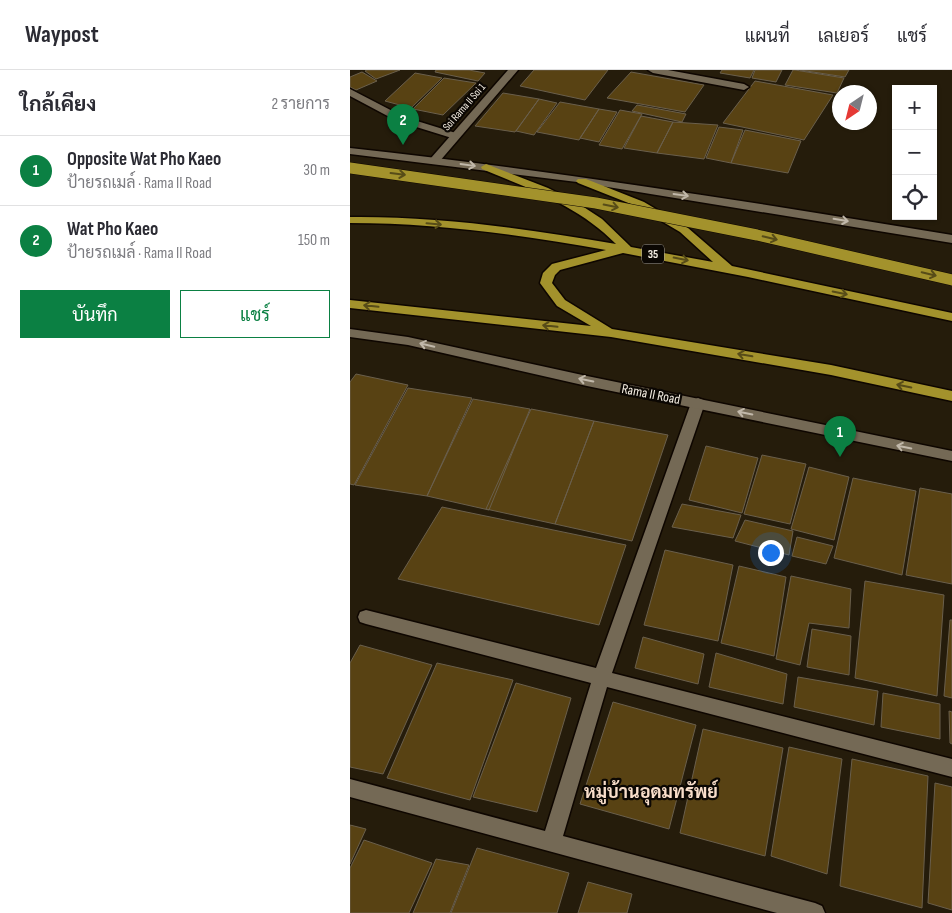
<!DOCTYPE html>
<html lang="th">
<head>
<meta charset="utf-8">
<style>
	:root { --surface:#fff; --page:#f7f7f7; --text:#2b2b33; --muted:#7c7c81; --line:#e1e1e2; --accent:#0b8043 }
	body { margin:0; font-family:"Sofia Sans Condensed",Sarabun,sans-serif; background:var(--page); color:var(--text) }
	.controls { position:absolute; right:15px; top:15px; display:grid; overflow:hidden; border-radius:0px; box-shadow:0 1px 4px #0004 }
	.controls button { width:45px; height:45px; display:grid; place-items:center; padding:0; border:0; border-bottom:1px solid var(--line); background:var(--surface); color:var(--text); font:25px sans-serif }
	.compass { position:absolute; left:482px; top:15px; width:45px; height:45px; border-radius:50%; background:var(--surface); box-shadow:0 1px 4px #0004; rotate:215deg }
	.you { position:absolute; left:420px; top:482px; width:18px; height:18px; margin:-12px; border:4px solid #fff; border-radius:50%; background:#1a73e8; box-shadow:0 0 0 8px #1a73e833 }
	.badge { display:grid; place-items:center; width:32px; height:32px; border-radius:50%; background:var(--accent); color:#fff; font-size:16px; font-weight:700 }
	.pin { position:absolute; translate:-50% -41px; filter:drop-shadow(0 1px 2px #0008) }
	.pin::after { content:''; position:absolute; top:26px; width:18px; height:15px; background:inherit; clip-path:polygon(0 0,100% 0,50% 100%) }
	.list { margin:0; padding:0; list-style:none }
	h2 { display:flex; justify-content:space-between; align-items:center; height:65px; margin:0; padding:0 20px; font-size:21px }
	h2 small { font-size:16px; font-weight:400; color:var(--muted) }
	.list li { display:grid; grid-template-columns:32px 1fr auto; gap:15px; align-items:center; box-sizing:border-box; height:70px; padding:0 20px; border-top:1px solid var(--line) }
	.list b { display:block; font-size:19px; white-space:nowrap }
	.list p { margin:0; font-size:16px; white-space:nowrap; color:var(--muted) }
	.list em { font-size:16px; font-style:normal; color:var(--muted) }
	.actions { display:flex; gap:10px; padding:15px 20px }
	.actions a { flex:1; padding:11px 0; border:1px solid var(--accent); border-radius:0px; text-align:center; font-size:18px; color:var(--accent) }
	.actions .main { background:var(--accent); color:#fff }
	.icon { flex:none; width:28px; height:28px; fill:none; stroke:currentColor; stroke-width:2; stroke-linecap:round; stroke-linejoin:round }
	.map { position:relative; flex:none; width:602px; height:843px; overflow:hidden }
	header { display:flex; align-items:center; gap:30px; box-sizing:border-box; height:70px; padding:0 25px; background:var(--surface); border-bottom:1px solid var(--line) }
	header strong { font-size:24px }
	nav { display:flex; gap:28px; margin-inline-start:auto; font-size:18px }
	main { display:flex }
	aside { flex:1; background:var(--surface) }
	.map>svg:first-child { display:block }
	.building { fill:#584213; stroke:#6a5f4c }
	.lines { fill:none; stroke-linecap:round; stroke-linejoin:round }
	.lane-casing { stroke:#0e0600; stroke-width:3 }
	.street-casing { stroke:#0e0600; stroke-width:3 }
	.secondary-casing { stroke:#0e0600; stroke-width:3 }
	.primary-casing { stroke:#0e0600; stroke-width:3 }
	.lane { fill:#746955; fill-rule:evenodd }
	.street { fill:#746955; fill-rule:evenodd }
	.secondary { fill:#746955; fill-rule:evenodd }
	.primary { fill:#a3922c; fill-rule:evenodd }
	.primary-bridge-casing { stroke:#0e0600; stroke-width:12; stroke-linecap:butt }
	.primary-bridge { stroke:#a3922c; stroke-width:11 }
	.oneway { stroke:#c1b8aa }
	.oneway2 { stroke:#574c18 }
	.labels { text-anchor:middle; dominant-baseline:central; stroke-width:4.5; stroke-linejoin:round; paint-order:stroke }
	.far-street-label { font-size:11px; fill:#f4ede2; stroke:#0b0703 }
	.shield { fill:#0b0703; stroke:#aea89f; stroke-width:1 }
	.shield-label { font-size:12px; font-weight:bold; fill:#f4ede2 }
	.street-label { font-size:14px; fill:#f4ede2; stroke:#0b0703 }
	.near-neighbourhood-label { font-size:18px; font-weight:bold; fill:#f9deca; stroke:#0b0703 }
</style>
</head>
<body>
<header>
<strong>Waypost</strong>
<nav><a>แผนที่</a><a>เลเยอร์</a><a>แชร์</a></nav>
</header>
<main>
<aside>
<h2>ใกล้เคียง<small>2 รายการ</small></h2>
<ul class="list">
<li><span class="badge">1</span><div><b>Opposite Wat Pho Kaeo</b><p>ป้ายรถเมล์ · Rama II Road</p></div><em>30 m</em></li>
<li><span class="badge">2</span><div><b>Wat Pho Kaeo</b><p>ป้ายรถเมล์ · Rama II Road</p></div><em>150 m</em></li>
</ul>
<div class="actions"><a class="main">บันทึก</a><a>แชร์</a></div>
</aside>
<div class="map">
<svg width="602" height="843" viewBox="0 0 602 843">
	<rect width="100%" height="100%" fill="#251c0b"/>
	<path class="building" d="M 17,0 L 50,0 L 26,9 L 15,1 Z
		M 86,0 L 119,0 L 135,3 L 128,11 L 85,2 Z
		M 184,0 L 258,0 L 235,30 L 170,16 Z
		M 372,0 L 404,0 L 400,8 L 370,3 Z
		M 405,0 L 432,0 L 426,12 L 402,8 Z
		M 443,0 L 445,0 L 494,8 L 487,23 L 435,15 Z
		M 450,0 L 499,0 L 495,7 Z
		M 12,2 L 27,11 L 6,20 L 0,17 L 0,7 Z
		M 281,2 L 354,15 L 335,42 L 257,28 Z
		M 65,3 L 92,8 L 61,38 L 35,31 Z
		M 94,8 L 126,13 L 93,45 L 63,39 Z
		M 405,11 L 483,25 L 454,70 L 373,53 Z
		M 153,23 L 189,29 L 165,62 L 125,56 Z
		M 189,29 L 207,33 L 184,65 L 166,61 Z
		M 210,32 L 249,39 L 229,70 L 187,62 Z
		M 287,35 L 336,44 L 332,52 L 282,41 Z
		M 249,39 L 267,42 L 249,72 L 230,68 Z
		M 270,40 L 292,44 L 272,79 L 249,75 Z
		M 291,46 L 323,52 L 307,83 L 274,78 Z
		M 323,52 L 368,55 L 354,89 L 307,83 Z
		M 369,57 L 393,60 L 381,93 L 356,88 Z
		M 395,60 L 451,71 L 438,103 L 381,93 Z
		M 6,304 L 58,315 L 4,415 L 0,414 L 0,312 Z
		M 58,318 L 122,328 L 77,426 L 5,415 Z
		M 123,329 L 180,339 L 139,440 L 77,426 Z
		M 181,339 L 244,351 L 205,454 L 136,439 Z
		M 244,351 L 318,365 L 282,471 L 205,454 Z
		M 356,376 L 408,388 L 392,443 L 339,430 Z
		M 412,385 L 456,394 L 440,454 L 394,444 Z
		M 459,397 L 499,407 L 484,470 L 441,459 Z
		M 503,408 L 566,421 L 552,505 L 484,488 Z
		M 570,418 L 602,424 L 602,514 L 556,505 Z
		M 332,434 L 391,445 L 383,468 L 322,457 Z
		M 92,437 L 276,475 L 249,555 L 48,509 Z
		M 395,450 L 443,461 L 439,485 L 385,471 Z
		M 447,467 L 483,476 L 476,494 L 442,486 Z
		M 315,480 L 383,495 L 368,571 L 294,555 Z
		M 389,496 L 436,507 L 424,586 L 371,573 Z
		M 441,506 L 501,519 L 499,558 L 459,553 L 450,595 L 426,589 Z
		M 515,511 L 594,525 L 587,626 L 505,608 Z
		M 600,550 L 602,550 L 602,628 L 594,626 Z
		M 462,559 L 501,566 L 499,605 L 457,597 Z
		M 293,567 L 354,584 L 348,614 L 285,598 Z
		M 10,575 L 82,595 L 33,704 L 0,697 L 0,593 Z
		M 366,583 L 437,604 L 433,634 L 359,617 Z
		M 87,593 L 163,610 L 120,730 L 37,708 Z
		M 448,607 L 528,621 L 524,655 L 444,637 Z
		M 166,613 L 221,628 L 187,742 L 123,727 Z
		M 533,623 L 590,634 L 590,669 L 531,657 Z
		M 263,632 L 346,655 L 319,759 L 230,734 Z
		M 599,641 L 602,642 L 602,674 L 600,673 Z
		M 353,659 L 433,678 L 415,786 L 330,763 Z
		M 439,677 L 492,689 L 477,804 L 421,786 Z
		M 502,689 L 578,706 L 572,838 L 490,816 Z
		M 585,713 L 602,717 L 602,840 L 578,833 Z
		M 0,755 L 16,759 L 0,794 Z
		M 14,770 L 82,793 L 59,843 L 0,843 L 0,798 Z
		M 127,778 L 219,803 L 207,843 L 101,843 Z
		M 86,789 L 119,795 L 100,843 L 63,843 Z
		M 238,812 L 282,824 L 277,843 L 228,843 Z"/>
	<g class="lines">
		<defs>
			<path id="lane" d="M 0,19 L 54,47 L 109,64 L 110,66 L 105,69 L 47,51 L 0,26 Z"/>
			<path id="street" d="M 158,0 L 168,0 L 89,92 L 81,92 L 80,90 L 81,88 Z
				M 298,0 L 318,0 L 394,14 L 399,17 L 394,20 L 303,3 Z
				M 348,328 L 353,330 L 355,333 L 262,603 L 602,689 L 602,707 L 257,617 L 213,766 L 465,833 L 472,836 L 475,843 L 427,843 L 0,727 L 0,709 L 195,761 L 241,613 L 16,554 L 10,552 L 8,547 L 10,542 L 16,540 L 246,598 L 341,333 L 343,330 Z"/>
			<path id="secondary" d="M 0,78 C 202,100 402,132 602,165 L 602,173 L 227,112 L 0,84 Z
				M 0,259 L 58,267 L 237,306 L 602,381 L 602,391 L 237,316 L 58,275 L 0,267 Z"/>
			<path id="primary" d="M 136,94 L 198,118 L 226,132 L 252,149 L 281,177 L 363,192 L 330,162 L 286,136 L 228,113 L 226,111 L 228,109 L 236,109 L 294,132 L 338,158 L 382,196 L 602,243 L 602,251 L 398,207 L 273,183 L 210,200 L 205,205 L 202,213 L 215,230 L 262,259 L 481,295 L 602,321 L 602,331 L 481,305 L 261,267 L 0,238 L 0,230 L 241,256 L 207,236 L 190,213 L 193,203 L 202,194 L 256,180 C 172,165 86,153 0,153 L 0,147 C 89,146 178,159 266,174 C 229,136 180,119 132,99 L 131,97 Z"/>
		</defs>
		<use href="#lane" class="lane-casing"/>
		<use href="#street" class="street-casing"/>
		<use href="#secondary" class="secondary-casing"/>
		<use href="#primary" class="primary-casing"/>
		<use href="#lane" class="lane"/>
		<use href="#street" class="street"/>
		<use href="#secondary" class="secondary"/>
		<use href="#primary" class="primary"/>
		<defs>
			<path id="primary-bridge" d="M 0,98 L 246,133 L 407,165 L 602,210"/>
		</defs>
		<use href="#primary-bridge" class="primary-bridge-casing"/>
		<use href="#primary-bridge" class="primary-bridge"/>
	</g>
	<defs><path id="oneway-shaft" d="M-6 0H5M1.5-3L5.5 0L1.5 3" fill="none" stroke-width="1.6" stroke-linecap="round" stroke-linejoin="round" transform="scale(1.25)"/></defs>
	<g class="oneway">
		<use href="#oneway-shaft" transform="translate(118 95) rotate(8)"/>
		<use href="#oneway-shaft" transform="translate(331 125) rotate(8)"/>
		<use href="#oneway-shaft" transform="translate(491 150) rotate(9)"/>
		<use href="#oneway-shaft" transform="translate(77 275) rotate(-167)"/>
		<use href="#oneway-shaft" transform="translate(236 310) rotate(-168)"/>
		<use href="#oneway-shaft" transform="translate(395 343) rotate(-168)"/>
		<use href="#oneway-shaft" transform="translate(554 377) rotate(-169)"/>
	</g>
	<g class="oneway2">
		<use href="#oneway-shaft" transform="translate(48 104) rotate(7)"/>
		<use href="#oneway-shaft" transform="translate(261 136) rotate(11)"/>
		<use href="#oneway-shaft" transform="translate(84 154) rotate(5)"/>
		<use href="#oneway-shaft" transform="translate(420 168) rotate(13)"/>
		<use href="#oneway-shaft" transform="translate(331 189) rotate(11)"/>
		<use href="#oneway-shaft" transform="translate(579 204) rotate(13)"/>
		<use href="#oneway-shaft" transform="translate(490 223) rotate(12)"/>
		<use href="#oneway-shaft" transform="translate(21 236) rotate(-174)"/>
		<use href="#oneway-shaft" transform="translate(200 256) rotate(-174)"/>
		<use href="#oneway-shaft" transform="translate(395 285) rotate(-170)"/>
		<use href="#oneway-shaft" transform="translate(554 316) rotate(-168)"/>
	</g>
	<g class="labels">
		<g class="far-street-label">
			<text transform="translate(114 37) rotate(-49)">Soi Rama II Soi 1</text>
		</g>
		<rect class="shield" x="292" y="174.5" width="22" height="19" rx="4"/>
		<g class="shield-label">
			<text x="303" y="184">35</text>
		</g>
		<g class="street-label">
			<text transform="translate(301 324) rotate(11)">Rama II Road</text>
		</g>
		<g class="near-neighbourhood-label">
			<text x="301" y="722">หมู่บ้านอุดมทรัพย์</text>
		</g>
	</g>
</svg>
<div class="controls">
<button>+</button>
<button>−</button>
<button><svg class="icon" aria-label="locate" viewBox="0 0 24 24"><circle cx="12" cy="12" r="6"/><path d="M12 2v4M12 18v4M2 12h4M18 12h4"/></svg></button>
</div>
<svg class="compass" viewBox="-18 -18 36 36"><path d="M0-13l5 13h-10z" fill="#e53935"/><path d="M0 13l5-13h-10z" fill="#7c7c81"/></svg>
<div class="you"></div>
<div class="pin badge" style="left:490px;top:387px">1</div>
<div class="pin badge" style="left:53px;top:75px">2</div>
</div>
</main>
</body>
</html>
